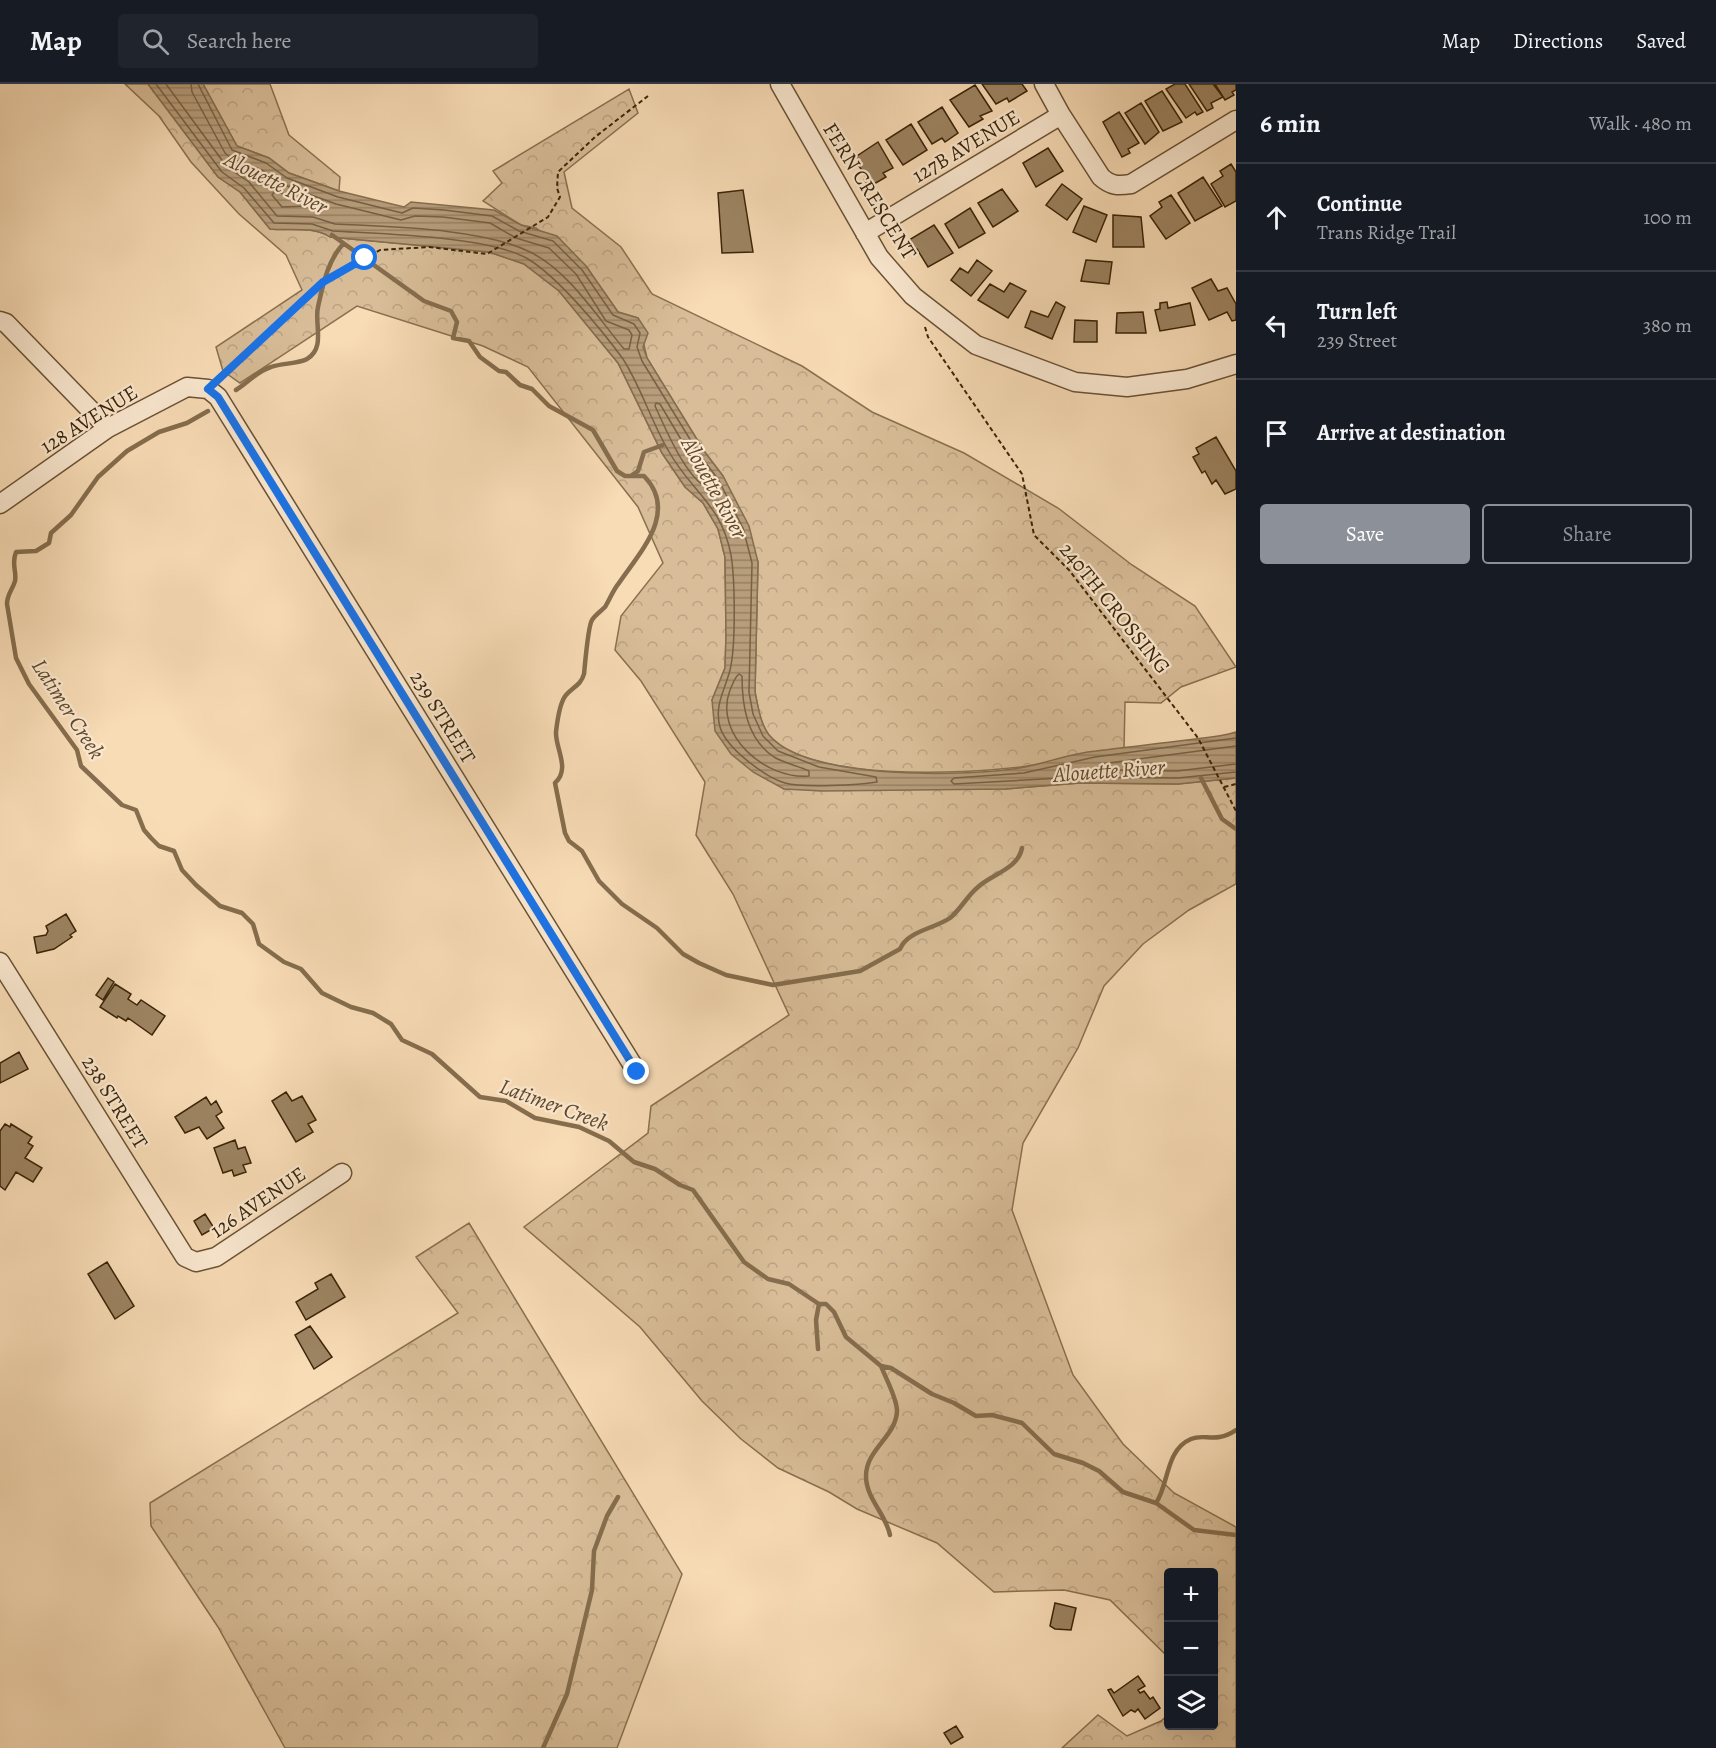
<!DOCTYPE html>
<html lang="en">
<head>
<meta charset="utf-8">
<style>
	:root { --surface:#171b24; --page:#20242c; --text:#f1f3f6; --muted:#9ea1a6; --line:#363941; --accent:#8c9099 }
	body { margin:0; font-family:Alegreya,serif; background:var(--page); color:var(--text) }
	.controls { position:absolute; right:18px; bottom:18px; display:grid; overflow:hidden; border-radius:6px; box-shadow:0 6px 24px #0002 }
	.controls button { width:54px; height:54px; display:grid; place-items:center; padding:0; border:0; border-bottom:2px solid var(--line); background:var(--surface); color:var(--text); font:30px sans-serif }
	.stop { position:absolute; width:18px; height:18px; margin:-14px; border:4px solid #1a73e8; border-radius:50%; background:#fff }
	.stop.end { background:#1a73e8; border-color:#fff; box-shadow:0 2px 6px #0008 }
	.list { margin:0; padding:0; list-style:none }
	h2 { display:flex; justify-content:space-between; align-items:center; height:78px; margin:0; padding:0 24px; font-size:26px }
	h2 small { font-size:20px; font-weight:400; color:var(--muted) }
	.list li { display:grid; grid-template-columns:39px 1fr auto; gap:18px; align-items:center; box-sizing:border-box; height:108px; padding:0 24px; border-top:2px solid var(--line) }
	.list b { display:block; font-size:22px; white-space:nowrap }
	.list p { margin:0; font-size:20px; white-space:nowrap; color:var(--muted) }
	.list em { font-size:20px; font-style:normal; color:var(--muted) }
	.actions { display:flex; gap:12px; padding:18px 24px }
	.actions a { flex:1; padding:14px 0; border:2px solid var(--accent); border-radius:6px; text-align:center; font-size:21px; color:var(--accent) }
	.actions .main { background:var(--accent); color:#fff }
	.icon { flex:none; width:33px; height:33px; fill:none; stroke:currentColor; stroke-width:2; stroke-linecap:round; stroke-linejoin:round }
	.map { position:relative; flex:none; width:1236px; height:1664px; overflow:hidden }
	header { display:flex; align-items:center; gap:36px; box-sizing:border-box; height:84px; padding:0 30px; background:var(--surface); border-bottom:2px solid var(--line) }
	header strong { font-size:28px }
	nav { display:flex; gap:33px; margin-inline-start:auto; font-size:21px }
	.search { width:420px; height:54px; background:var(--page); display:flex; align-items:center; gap:15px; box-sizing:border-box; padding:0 21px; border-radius:6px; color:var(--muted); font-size:22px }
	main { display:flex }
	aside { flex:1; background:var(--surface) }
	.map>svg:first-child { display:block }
	.forest { fill:url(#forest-crowns); stroke:#897050; stroke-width:1.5 }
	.water { fill:url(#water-rules); stroke:#856d4d; stroke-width:1.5 }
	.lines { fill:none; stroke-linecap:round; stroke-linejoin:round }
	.shore { stroke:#786042; stroke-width:1.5 }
	.stream { stroke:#856d4d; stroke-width:4.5 }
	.building { fill:#9d8462; stroke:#3a2408; stroke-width:1.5 }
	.minor-casing { stroke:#6a5234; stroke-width:21 }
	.path { stroke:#3a2408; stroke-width:2; stroke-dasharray:4.5 3; stroke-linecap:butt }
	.minor { stroke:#fae8d0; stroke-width:18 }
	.route { stroke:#1a73e8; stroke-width:8 }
	.labels { text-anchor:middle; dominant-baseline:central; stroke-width:4.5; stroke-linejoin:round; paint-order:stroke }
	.street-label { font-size:21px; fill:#3a2408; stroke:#fae8d0 }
	.water-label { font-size:22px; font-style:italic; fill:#60482a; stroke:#fae8d0 }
</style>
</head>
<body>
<header>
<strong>Map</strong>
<div class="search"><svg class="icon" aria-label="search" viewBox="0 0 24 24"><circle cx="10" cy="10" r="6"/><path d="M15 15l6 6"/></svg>Search here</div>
<nav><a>Map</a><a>Directions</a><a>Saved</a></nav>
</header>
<main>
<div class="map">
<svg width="1236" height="1664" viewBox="0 0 1236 1664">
	<defs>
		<pattern id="forest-crowns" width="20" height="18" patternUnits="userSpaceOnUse" patternTransform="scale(1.5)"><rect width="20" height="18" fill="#d8bd98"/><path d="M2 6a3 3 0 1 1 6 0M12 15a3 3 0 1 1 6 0" fill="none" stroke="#baa282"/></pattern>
		<pattern id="water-rules" width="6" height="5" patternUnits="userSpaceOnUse" patternTransform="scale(1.5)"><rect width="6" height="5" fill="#b79d7b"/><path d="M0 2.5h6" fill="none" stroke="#968063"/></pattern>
	</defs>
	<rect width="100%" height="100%" fill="#f8dcb6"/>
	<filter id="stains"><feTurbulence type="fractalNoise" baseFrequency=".00333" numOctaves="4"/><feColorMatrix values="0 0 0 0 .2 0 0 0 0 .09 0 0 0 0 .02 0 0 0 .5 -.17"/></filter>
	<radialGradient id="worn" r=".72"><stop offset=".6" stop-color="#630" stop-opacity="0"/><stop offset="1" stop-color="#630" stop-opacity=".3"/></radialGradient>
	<path class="forest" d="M 125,0 L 148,0 L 218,93 L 240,108 L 270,145 C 289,147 314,142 330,153 L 489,168 L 524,180 L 559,207 L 618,279 L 662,369 L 685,403 L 703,419 L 718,445 L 725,473 L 726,551 L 725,584 L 712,616 L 784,705 L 1005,705 L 1080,699 L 1178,700 L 1236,694 L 1236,800 L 1189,826 L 1143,860 L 1104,902 L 1078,964 L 1023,1059 L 1012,1126 L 1073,1291 L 1123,1360 L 1174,1409 L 1236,1443 L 1236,1664 L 1062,1664 L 1098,1631 L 1127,1652 L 1161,1637 L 1168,1631 L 1168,1642 L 1214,1642 L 1214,1488 L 1168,1488 L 1168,1573 L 1110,1516 L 1064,1506 L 994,1508 L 937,1459 L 857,1425 L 829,1408 L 778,1384 L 741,1355 L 702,1317 L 640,1243 L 524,1143 L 648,1049 L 651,1022 L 789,931 L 733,810 L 696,751 L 705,698 L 641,597 L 615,566 L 621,532 L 663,479 L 638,423 L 528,283 L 483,262 L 357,222 L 240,299 L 223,287 L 216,263 L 302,206 L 286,171 L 239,130 L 191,78 L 159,32 Z
		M 203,0 L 270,0 L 289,51 L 340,93 L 339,107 L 289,89 L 269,74 L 237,62 Z
		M 629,5 L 638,29 L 564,88 L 572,124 L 621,163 L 652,210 L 802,282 L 872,328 L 964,369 L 1058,424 L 1132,481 L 1195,522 L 1236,583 L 1181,603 L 1161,619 L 1125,618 L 1124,665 C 1089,667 1056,679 1021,683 C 964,690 808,698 769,651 C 760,639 758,622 755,608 L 758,478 L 723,392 L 704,367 L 647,274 L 638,234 L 618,228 L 586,182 L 536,144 L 521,141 L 483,117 L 502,99 L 493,87 Z
		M 469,1139 L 682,1490 L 617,1664 L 285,1664 L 218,1543 L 151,1442 L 150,1419 L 458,1229 L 416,1173 Z"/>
	<path class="water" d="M 148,0 L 203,0 L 237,62 L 269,74 L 289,89 L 339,107 L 404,123 L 411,118 L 494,126 L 521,141 L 557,152 L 586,182 L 618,228 L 638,234 L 648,249 L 643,263 L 647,274 L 704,367 L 723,392 L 749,442 L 758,478 L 755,608 C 758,622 760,639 769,651 C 807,697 970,693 1025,683 C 1049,678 1072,669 1096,667 C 1126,663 1156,660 1187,656 C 1203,654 1220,653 1236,648 L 1236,694 L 1178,700 L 1080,699 L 1005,705 L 823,707 L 784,705 L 753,688 L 731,670 L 715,647 L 712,616 L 725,584 L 726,551 L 725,473 L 718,445 L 703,419 L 685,403 L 662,369 L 618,279 L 559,207 L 524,180 L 489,168 L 330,153 C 314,142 289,147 270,145 L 240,108 L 218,93 Z"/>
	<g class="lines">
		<path class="shore" d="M 156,0 L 222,88 L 244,104 L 274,139 L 312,140 L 333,147 C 381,150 489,152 528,175 C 558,193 602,246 623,275 C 641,303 651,337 668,366 C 691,408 721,419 731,471 C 735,495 736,562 730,586 C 725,606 714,621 720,643 C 726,664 765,693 785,699 C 803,704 859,701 877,698 L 876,693 L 819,683 L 778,667 L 763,652 L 753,630 L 749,608 L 752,479 L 743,444 L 718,395 L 699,370 L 642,277 L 637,263 L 640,249 L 634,240 L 613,231 L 582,186 L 553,157 L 519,147 L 492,132 L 444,126 L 413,124 L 402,129 L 338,113 L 287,94 L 266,79 L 232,66 L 198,0
			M 166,0 L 227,83 L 249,98 L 277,132 L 313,133 L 335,140 C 390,143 482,144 530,168 C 568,186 598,234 624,265 L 629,265 L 632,251 L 629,246 L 606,237 L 576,190 L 549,164 L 516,154 L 490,139 L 443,133 L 415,132 L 401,136 L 336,120 L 284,101 L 262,86 L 231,74 L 225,69 L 192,8 L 191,0
			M 275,107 L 305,118 L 306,122 L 282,123 L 272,111 Z
			M 656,319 L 660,320 L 692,374 L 711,399 L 711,405 C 688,400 665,343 655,322 Z
			M 739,590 L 742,592 C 742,622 747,655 774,673 C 784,679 798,682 809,687 L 809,692 C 766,696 713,651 730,606 C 733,600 734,594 739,590 Z
			M 1236,654 L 1095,673 L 1024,689 L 954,694 L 951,697 L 954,700 L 1080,693 L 1178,694 L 1236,688
			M 1236,662 L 1101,680 L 1098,683 L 1101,686 L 1177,687 L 1236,680"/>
		<path class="stream" d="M 332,151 L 424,217 L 451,227 L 457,238 L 453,254 L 469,257 L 480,273 L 499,287 L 506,288 L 520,301 L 532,305 L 549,322 L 593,346 L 617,387 L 625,392 L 644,392 C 679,428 640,468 619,499 C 613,506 610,515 605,523 C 601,527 595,531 592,536 C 588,542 585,581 584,590 C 581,601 573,603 566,611 C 560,618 557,639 556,648 C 555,664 571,685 555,699 L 565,749 L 569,757 L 582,767 L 599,797 L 622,820 L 657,844 L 683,870 L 699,879 L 726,891 L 773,901 L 860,887 L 900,865 C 907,847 934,845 950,834 C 961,825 967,812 978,803 C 992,790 1018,785 1022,764
			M 236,306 C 249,298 257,287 271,283 C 282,279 298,280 307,275 C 326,264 314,239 318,223 C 323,201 327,178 343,160
			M 208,327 L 187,339 L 159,348 L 127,367 L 98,393 L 71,431 L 51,449 L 49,459 L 36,467 L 16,468 C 11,480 17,488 15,497 C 13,505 7,510 7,520 L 16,574 L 29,600 L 77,666 L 81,682 L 122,721 L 136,726 L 144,746 L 151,754 L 159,762 L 174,767 L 182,786 L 196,801 L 220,822 L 242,829 L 253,840 L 259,860 L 284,878 L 301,885 L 322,909 L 351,923 L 373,929 L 391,940 L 402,956 L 432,970 L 480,1013 L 506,1017 L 535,1034 L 579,1043 L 609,1057 L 634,1078 L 655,1085 L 680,1101 L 693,1106 L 744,1178 L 768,1195 L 789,1200 L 819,1220 L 826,1220 L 834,1228 L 846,1253 L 881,1282 L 891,1284 L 932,1310 L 954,1319 L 976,1332 L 992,1331 L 1022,1339 L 1054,1370 L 1083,1379 L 1099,1387 L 1123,1408 L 1156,1419 L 1194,1446 L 1236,1451
			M 632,391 L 638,387 L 644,368 L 663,361
			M 1201,694 L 1222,735 L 1236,745
			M 818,1265 L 816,1236 L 819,1220
			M 881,1282 C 886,1295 896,1312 897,1326 C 897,1352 866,1365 866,1392 C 866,1415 886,1430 890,1451
			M 1156,1419 C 1169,1401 1165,1366 1191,1355 C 1205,1349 1215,1360 1236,1346
			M 543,1664 L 567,1610 L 592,1506 L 594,1467 L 607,1432 L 618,1413"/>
	</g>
	<path class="building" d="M 982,0 L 1022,0 L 1027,7 L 1009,18 L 1007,14 L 996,20 Z
		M 1175,0 L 1185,0 L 1203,28 L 1197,31 L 1195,28 L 1186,34 L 1166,5 Z
		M 1189,0 L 1213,0 L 1223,13 L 1211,19 L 1213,24 L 1207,27 Z
		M 1215,0 L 1236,0 L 1236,6 L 1232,8 L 1234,11 L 1225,16 Z
		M 975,1 L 992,27 L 980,32 L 983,35 L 969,43 L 950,16 Z
		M 1162,7 L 1182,38 L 1163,47 L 1145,17 Z
		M 1141,19 L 1159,48 L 1145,60 L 1125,29 Z
		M 942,23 L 958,49 L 945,58 L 942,54 L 932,60 L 918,38 Z
		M 1119,28 L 1139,59 L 1128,65 L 1130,69 L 1122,73 L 1103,38 Z
		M 911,40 L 927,66 L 903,81 L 886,56 Z
		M 878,58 L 893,84 L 883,89 L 886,93 L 869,103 L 864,95 L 866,93 L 854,74 Z
		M 1048,64 L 1063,87 L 1036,103 L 1023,79 Z
		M 1231,80 L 1236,88 L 1236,117 L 1225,123 L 1211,100 L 1223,92 L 1220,87 Z
		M 1203,93 L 1222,122 L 1195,137 L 1178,109 Z
		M 1062,100 L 1082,115 L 1067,136 L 1046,121 Z
		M 1002,105 L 1018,127 L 993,143 L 978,119 Z
		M 743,106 L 753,168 L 722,169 L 718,109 Z
		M 1171,111 L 1190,139 L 1166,155 L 1150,132 L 1162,123 L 1159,118 Z
		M 1084,122 L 1107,131 L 1096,158 L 1073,148 Z
		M 970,124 L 985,149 L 959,164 L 945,140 Z
		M 1113,131 L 1141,133 L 1144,163 L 1113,163 Z
		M 934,141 L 953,169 L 928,183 L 917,165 L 914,167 L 909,156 Z
		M 977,176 L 992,187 L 971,212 L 951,196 L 960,184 L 968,189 Z
		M 1086,176 L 1112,178 L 1109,200 L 1081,197 Z
		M 1211,195 L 1218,207 L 1227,204 L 1236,220 L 1236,236 L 1232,237 L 1227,228 L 1209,236 L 1192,204 Z
		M 1010,199 L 1026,207 L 1008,234 L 978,216 L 990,200 L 1004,208 Z
		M 1056,218 L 1065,223 L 1052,255 L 1025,243 L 1031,227 L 1048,233 Z
		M 1167,218 L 1168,224 L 1190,219 L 1195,241 L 1160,247 L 1155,226 L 1160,225 L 1160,219 Z
		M 1143,228 L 1146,249 L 1116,249 L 1117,229 Z
		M 1075,236 L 1097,237 L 1097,258 L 1074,258 Z
		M 1216,353 L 1236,387 L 1236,405 L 1225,410 L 1216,396 L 1212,400 L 1205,387 L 1202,389 L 1193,373 L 1199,370 L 1196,364 Z
		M 66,830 L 76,847 L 70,851 L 72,853 L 54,865 L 37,869 L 34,853 L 46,851 L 48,847 L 46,842 Z
		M 108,894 L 114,898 L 103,916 L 96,911 Z
		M 115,900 L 131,910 L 128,915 L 137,921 L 141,916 L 165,932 L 152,951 L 128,934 L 126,937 L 118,932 L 117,934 L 100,923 Z
		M 19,968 L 28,985 L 0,999 L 0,979 Z
		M 286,1008 L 292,1017 L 302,1012 L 316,1036 L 308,1040 L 313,1048 L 296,1058 L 272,1017 Z
		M 206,1013 L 211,1021 L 216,1017 L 222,1028 L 216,1032 L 224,1044 L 207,1055 L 199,1043 L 185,1049 L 175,1033 Z
		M 5,1040 L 10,1043 L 11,1040 L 32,1053 L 28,1059 L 33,1062 L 25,1074 L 42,1084 L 33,1098 L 16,1088 L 5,1106 L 0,1102 L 0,1047 Z
		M 235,1056 L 238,1065 L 245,1063 L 251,1079 L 243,1081 L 246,1088 L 234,1092 L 232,1086 L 223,1089 L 214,1064 Z
		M 205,1130 L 214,1144 L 202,1151 L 194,1137 Z
		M 107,1178 L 134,1222 L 115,1235 L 88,1190 Z
		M 331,1190 L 345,1213 L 306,1236 L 296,1218 L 318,1205 L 315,1199 Z
		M 310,1242 L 332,1273 L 314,1285 L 295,1251 Z
		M 1055,1519 L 1076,1524 L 1071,1546 L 1055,1545 L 1050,1542 Z
		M 1138,1592 L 1145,1602 L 1138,1606 L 1140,1609 L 1144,1607 L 1150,1615 L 1153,1613 L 1160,1624 L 1145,1635 L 1138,1625 L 1135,1628 L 1131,1626 L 1123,1632 L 1108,1606 L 1111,1605 L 1114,1609 Z
		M 956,1642 L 963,1653 L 951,1660 L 944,1649 Z"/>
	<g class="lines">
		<defs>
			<path id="minor" d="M 780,0 L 879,173 L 913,212 L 976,261 L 1075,298 L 1127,303 L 1187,295 L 1236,280
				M 1061,31 L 1101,93 C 1111,102 1118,102 1131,100 L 1236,36
				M 865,149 L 1061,31 L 1044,0
				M 0,237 L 6,239 L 108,344
				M 0,420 L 108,344 L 187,303 L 208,305 L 218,313 L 637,988
				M 0,878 L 185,1173 L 196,1178 L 216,1173 L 342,1089"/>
		</defs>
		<use href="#minor" class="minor-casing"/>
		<path class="path" d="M 925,243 L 928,253 L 1022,390 L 1034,451 L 1069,486 L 1198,654 L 1236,727
			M 220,294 L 323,198 L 380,166 L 429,163 L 487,170 L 548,133 L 560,113 L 557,104 L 558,88 L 595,53 L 648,12
			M 1224,703 L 1236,700"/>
		<use href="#minor" class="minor"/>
	</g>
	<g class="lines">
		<path class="route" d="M 365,174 L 323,198 L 208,305 L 218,313 L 637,988"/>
	</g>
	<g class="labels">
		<g class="street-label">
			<text transform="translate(966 62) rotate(-31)">127B AVENUE</text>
			<text transform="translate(870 107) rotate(58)">FERN CRESCENT</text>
			<text transform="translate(89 335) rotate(-32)">128 AVENUE</text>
			<text transform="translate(1115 524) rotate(51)">240TH CROSSING</text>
			<text transform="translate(443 633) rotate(58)">239 STREET</text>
			<text transform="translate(115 1018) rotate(58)">238 STREET</text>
			<text transform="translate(258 1118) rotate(-34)">126 AVENUE</text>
		</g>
		<g class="water-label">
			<text transform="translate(276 99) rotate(27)">Alouette River</text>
			<text transform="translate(714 404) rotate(61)">Alouette River</text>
			<text transform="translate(68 625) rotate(57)">Latimer Creek</text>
			<text transform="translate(1109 687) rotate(-4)">Alouette River</text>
			<text transform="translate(554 1021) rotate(20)">Latimer Creek</text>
		</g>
	</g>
	<rect width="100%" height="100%" filter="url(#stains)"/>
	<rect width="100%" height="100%" fill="url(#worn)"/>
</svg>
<div class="controls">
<button>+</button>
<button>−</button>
<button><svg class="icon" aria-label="layers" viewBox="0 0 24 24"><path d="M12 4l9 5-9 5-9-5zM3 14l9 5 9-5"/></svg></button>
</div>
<div class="stop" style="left:365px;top:174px"></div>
<div class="stop end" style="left:637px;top:988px"></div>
</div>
<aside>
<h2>6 min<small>Walk · 480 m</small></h2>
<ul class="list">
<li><svg class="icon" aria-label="ahead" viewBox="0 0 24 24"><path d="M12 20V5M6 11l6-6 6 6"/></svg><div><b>Continue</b><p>Trans Ridge Trail</p></div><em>100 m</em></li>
<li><svg class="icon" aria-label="left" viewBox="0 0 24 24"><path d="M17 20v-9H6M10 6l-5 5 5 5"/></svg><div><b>Turn left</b><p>239 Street</p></div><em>380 m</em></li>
<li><svg class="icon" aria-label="arrive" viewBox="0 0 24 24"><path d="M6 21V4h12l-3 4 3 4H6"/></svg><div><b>Arrive at destination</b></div></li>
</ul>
<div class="actions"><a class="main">Save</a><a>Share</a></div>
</aside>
</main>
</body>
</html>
